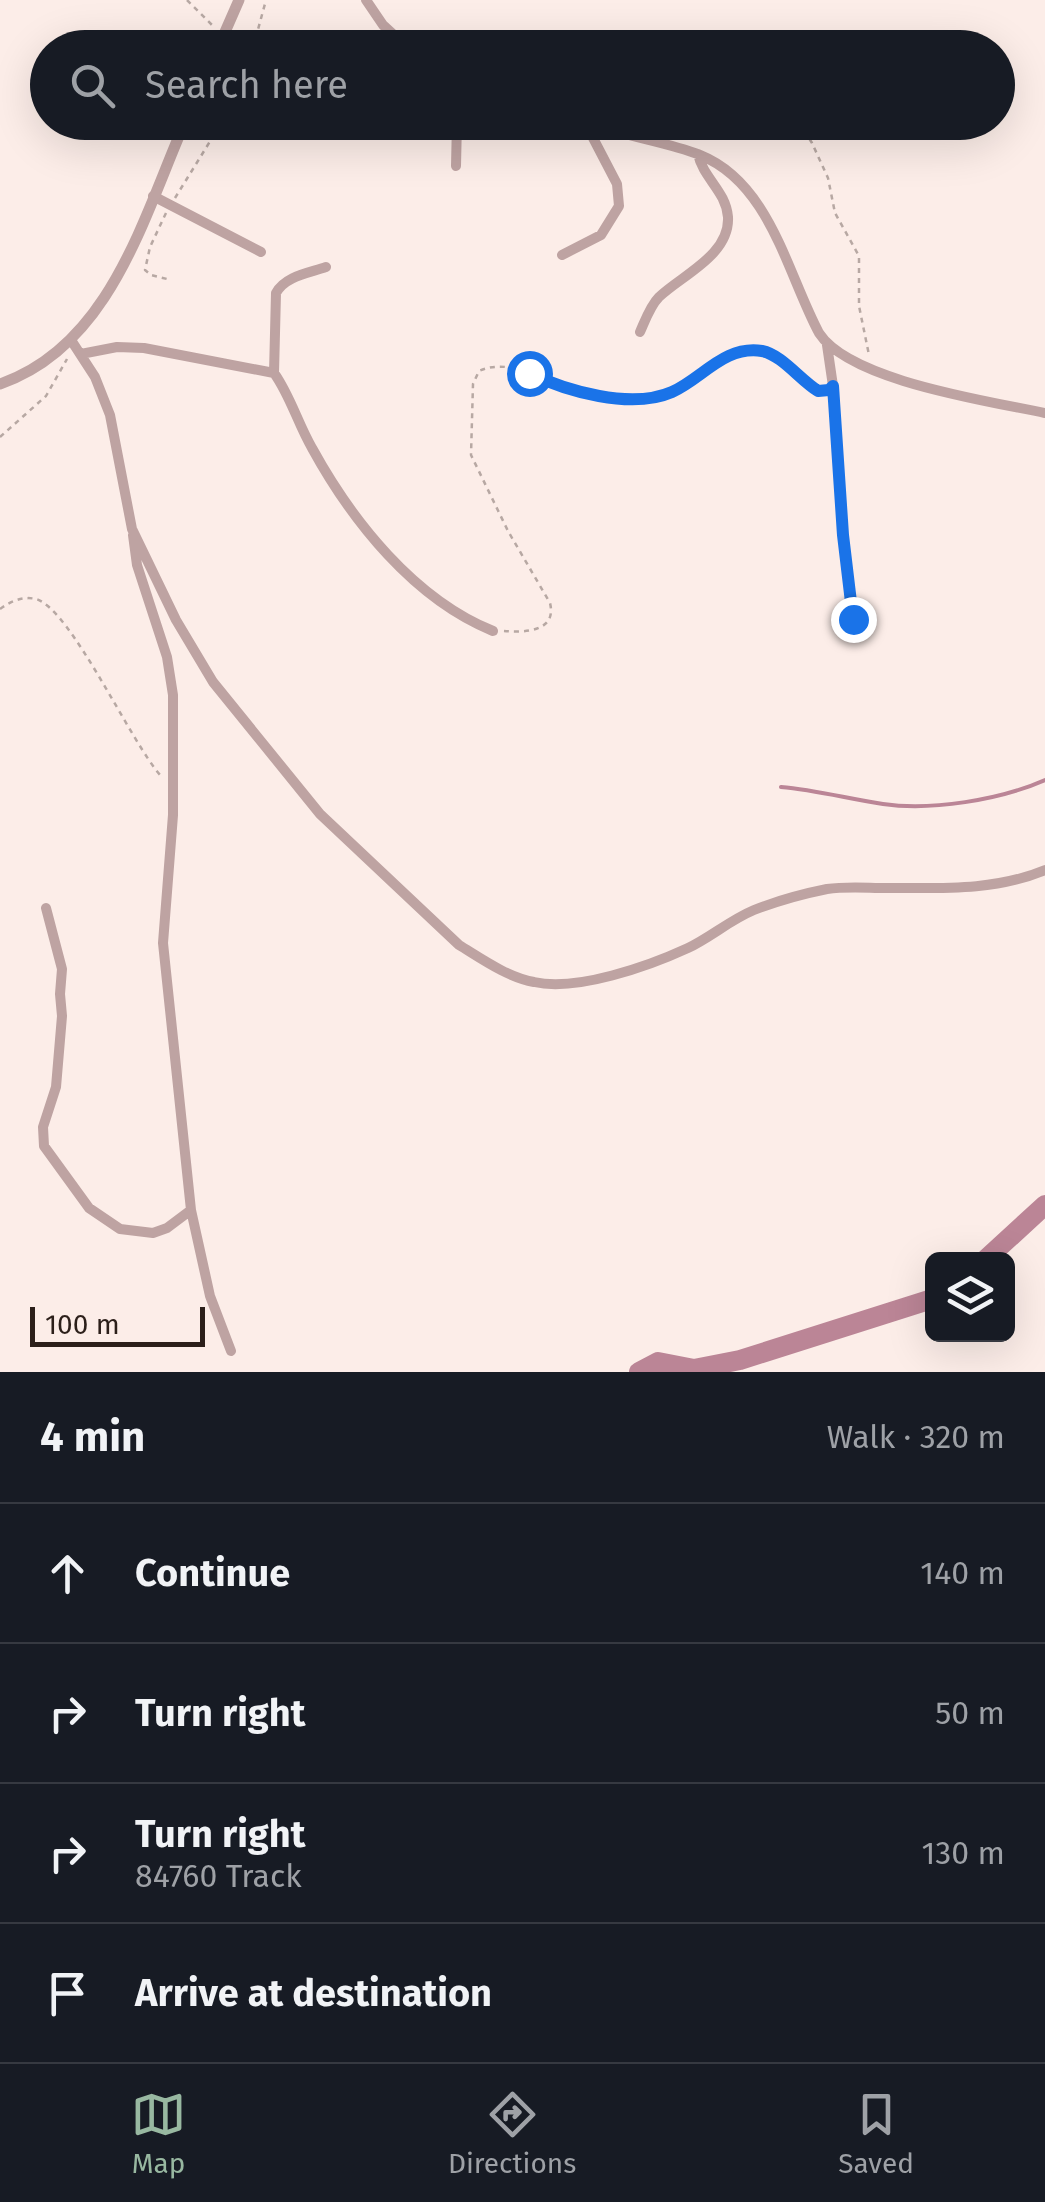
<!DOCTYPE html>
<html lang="en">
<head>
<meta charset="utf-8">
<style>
	:root { --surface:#171b24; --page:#242831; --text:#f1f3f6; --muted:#9ea1a6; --line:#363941; --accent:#98b8a1 }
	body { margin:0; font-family:"Fira Sans",sans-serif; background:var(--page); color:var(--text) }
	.controls { position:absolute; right:30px; bottom:30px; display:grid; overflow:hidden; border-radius:15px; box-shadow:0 10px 40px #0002 }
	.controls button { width:90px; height:90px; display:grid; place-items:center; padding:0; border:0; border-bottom:2px solid var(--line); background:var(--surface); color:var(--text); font:50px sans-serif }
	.scale { position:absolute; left:30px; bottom:25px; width:175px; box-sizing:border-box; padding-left:10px; border:5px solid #2c1f1a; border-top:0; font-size:28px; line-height:35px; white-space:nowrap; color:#2c1f1a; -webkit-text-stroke:8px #fcede8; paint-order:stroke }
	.stop { position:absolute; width:30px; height:30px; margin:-22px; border:8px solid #1a73e8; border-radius:50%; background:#fff }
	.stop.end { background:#1a73e8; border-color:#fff; box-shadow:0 2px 10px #0008 }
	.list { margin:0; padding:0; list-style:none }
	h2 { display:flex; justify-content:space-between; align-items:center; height:130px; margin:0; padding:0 40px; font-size:42px }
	h2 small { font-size:32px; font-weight:400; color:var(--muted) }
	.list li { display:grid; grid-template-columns:65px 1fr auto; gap:30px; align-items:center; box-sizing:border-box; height:140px; padding:0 40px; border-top:2px solid var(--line) }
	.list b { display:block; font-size:38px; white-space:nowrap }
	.list p { margin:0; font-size:32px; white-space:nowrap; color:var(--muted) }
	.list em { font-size:32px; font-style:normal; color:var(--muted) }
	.icon { flex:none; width:55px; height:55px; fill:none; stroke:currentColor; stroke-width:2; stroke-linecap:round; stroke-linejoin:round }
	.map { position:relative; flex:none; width:1045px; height:1372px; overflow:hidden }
	.search { position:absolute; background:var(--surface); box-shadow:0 10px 40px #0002; left:30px; right:30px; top:30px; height:110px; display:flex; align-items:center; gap:25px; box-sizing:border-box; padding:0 35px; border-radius:55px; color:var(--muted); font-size:38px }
	.sheet { height:690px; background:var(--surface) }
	nav { display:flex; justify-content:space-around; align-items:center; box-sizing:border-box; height:140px; border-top:2px solid var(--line); background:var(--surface); font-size:28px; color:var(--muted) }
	nav a { display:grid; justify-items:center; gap:5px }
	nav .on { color:var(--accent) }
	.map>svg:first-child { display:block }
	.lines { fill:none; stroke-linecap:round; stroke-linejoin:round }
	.stream { stroke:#bb8596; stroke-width:4 }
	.river { stroke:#bb8596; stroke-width:20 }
	.path { stroke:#b7a8a3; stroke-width:2.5; stroke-dasharray:5 5; stroke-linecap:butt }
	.minor { stroke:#bea3a2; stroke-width:10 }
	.tertiary { stroke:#bea3a2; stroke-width:11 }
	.route { stroke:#1a73e8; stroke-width:12 }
</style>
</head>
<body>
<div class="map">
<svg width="1045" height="1372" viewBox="0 0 1045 1372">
	<rect width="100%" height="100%" fill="#fcede8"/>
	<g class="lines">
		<path class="stream" d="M 781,787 C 816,790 849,799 883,804 C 931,811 1000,800 1045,780"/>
		<path class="river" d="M 985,1260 L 1045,1205
			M 639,1372 L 658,1362 L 694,1369 L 740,1360 L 932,1299"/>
		<path class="path" d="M 187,0 L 214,27
			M 253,48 L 266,0
			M 799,122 L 812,143 L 828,178 L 835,213 L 859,256 L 859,306 L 869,355
			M 668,136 L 676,122
			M 175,198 L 222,122
			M 166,213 L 150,247 L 145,270 L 151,275 L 171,280
			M 0,437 L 46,396 L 67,359
			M 0,609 C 11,601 23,596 36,599 C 71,609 131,743 161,776
			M 504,631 C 526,633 557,631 550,603 L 508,531 L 471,455 L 473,384 L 479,371 C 515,355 552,388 588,394 C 613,398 648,403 672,392 C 701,379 723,345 760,351 C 785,354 799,384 823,392"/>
		<path class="minor" d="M 366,0 L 383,25 L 408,48
			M 271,122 L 271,127
			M 588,122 C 624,137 664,141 700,155 C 770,183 787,273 819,333 C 850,381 989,401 1045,413
			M 456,166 L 457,122
			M 153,196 L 261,252
			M 562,255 L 601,235 L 619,206 L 617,184 L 592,136 L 581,122
			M 640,332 C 645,321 650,306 659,297 C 682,275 730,255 728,217 C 726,191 703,178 698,154
			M 71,340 L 95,377 L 110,415 L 132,529 L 176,620 L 213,682 L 320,814 L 459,945 C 482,959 507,977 534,982 C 576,992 649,966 688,948 C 711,937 730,920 754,910 C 777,901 802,894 827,889 C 847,886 867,888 887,888 C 941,888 995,891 1045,870
			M 827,345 L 833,386 L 843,535 L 853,619
			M 81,354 L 117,347 L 144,348 L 274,373 C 290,395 298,424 312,448 C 352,521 414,599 493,631
			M 274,373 L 276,293 C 285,276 309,273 326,267
			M 133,535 L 137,565 L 167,657 L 173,695 L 173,815 L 163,943 L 191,1210 L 210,1296 L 231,1351
			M 46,908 L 62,969 L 60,994 L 62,1016 L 56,1087 L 43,1127 L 44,1146 L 89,1208 L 120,1229 L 153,1233 L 167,1228 L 191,1210"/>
		<path class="tertiary" d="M 218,48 L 239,0
			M 0,384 C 110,346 143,218 185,122"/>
	</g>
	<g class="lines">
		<path class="route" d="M 529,373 C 566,391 631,410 672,392 C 702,379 724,345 762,351 C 782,355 800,380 818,391 L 829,390 L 833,386 L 843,535 L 853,619"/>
	</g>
</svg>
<div class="controls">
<button><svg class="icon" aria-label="layers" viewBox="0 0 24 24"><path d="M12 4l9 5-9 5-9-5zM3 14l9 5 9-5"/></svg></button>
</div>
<div class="scale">100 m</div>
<div class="stop" style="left:529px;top:373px"></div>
<div class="stop end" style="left:853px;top:619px"></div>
<div class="search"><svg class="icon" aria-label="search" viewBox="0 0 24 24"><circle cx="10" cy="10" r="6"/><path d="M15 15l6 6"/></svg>Search here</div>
</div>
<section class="sheet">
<h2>4 min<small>Walk · 320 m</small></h2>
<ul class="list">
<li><svg class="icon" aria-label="ahead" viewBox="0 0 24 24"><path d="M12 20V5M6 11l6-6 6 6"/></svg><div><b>Continue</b></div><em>140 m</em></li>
<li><svg class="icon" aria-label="right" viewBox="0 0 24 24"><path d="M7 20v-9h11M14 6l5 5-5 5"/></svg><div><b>Turn right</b></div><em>50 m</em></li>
<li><svg class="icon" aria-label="right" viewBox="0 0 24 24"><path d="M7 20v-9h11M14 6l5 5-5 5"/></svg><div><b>Turn right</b><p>84760 Track</p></div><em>130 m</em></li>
<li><svg class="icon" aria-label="arrive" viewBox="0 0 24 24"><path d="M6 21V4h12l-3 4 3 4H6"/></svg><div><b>Arrive at destination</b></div></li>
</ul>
</section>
<nav>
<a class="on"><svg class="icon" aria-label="map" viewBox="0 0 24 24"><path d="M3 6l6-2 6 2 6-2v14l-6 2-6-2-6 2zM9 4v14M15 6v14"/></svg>Map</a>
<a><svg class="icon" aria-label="directions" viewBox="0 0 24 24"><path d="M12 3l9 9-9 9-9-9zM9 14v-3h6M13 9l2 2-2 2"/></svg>Directions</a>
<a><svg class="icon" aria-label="saved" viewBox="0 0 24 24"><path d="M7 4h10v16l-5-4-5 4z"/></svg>Saved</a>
</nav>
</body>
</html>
